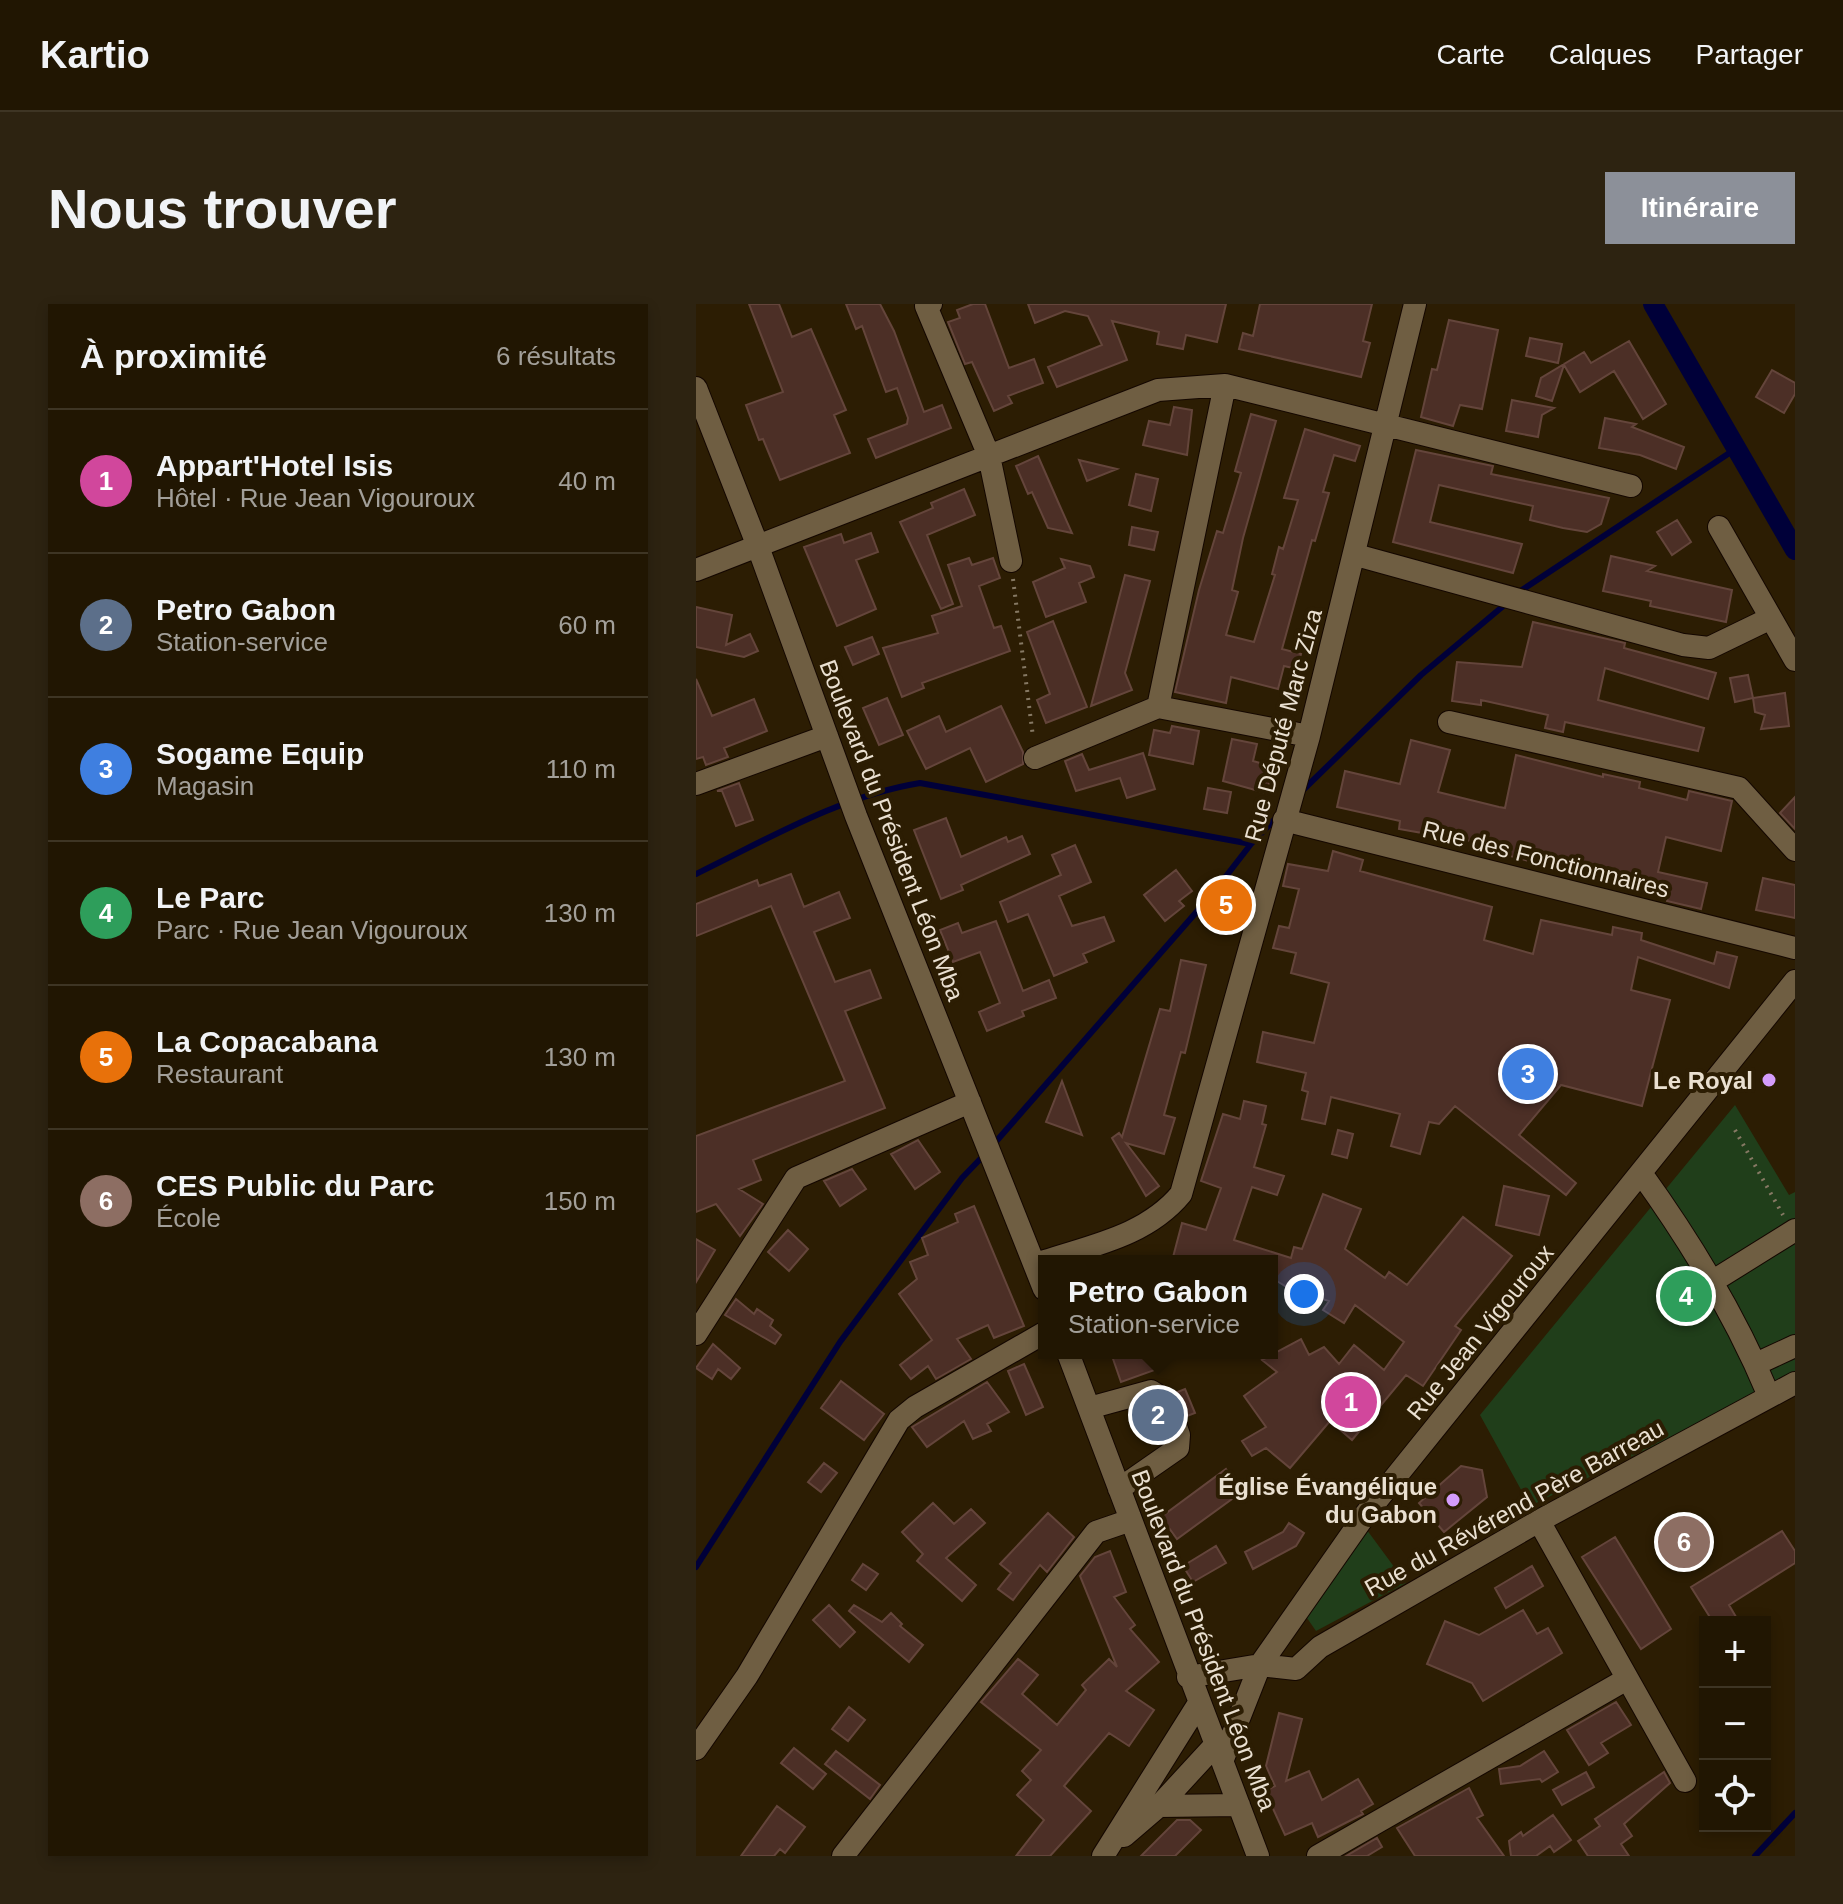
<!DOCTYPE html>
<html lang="fr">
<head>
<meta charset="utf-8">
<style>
	:root { --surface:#211602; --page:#2d2311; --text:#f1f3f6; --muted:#a29f99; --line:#3e3524; --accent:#8c9099 }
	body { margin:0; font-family:Arial,sans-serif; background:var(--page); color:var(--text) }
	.controls { position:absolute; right:24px; bottom:24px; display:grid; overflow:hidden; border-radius:0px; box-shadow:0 4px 12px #0003 }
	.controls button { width:72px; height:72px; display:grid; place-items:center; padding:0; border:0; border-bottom:2px solid var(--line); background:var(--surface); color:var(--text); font:40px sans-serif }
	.you { position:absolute; left:608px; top:990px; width:28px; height:28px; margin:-20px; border:6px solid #fff; border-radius:50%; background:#1a73e8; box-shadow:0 0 0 12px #1a73e833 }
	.badge { display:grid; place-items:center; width:52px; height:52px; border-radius:50%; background:var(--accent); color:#fff; font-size:26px; font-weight:700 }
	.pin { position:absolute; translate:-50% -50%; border:4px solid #fff; box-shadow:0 2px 8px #0006 }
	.popup { position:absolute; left:342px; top:951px; width:240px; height:104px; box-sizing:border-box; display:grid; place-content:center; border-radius:0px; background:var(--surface); filter:drop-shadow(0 2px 6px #0005); font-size:26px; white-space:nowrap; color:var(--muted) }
	.popup b { font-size:30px; color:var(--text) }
	.popup::after { content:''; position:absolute; left:50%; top:100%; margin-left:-16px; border:16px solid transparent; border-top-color:var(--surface) }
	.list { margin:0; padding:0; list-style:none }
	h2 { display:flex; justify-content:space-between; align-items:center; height:104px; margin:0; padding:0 32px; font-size:34px }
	h2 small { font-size:26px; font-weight:400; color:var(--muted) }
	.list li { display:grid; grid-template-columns:52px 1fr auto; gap:24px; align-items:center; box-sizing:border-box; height:144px; padding:0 32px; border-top:2px solid var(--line) }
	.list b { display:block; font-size:30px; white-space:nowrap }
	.list p { margin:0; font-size:26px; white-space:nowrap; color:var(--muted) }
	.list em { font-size:26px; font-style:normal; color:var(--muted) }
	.icon { flex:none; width:44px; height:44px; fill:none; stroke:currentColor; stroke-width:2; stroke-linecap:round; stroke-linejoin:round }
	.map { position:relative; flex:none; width:1099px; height:1552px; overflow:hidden; border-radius:0px }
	header { display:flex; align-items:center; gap:48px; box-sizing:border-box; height:112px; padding:0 40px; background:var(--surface); border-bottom:2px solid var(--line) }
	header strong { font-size:38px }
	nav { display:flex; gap:44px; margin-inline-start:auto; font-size:28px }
	.intro { display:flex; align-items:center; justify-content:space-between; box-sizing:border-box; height:192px; padding:0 48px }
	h1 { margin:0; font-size:56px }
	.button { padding:20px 36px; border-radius:0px; background:var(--accent); color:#fff; font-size:28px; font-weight:700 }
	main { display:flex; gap:48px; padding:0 48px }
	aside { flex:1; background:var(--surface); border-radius:0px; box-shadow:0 4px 12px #0003 }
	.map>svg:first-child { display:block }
	.green { fill:#203e1a }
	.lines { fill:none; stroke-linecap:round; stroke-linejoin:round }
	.stream { stroke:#000039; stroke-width:6 }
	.canal { stroke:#000039; stroke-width:20 }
	.building { fill:#4c2f26; stroke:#64453b; stroke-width:2 }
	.minor-casing { stroke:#140700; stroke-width:24 }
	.path { stroke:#867964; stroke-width:4; stroke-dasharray:2 6; stroke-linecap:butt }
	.minor { stroke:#6f5e42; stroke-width:22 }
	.poi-dot { fill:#d49cfb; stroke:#2c1d03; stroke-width:3 }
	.labels { text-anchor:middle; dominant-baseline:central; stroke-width:8; stroke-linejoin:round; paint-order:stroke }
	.street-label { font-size:24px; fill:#eae0d1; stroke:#2c1d03 }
	.poi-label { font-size:24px; font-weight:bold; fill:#eae0d1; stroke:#2c1d03; text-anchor:end }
</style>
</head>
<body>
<header>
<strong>Kartio</strong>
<nav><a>Carte</a><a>Calques</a><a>Partager</a></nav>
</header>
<div class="intro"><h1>Nous trouver</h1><a class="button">Itinéraire</a></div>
<main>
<aside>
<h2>À proximité<small>6 résultats</small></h2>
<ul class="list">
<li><span class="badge" style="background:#d1479c">1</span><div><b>Appart'Hotel Isis</b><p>Hôtel · Rue Jean Vigouroux</p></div><em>40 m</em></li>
<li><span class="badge" style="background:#5c6f8a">2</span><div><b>Petro Gabon</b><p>Station-service</p></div><em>60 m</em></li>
<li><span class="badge" style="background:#3f7fe0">3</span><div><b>Sogame Equip</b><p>Magasin</p></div><em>110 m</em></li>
<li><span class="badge" style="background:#2e9e5b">4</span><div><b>Le Parc</b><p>Parc · Rue Jean Vigouroux</p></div><em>130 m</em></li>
<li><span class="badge" style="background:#e8710a">5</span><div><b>La Copacabana</b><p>Restaurant</p></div><em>130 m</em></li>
<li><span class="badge" style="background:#8d6e63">6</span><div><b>CES Public du Parc</b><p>École</p></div><em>150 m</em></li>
</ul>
</aside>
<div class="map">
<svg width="1099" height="1552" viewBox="0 0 1099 1552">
	<rect width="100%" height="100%" fill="#2c1d03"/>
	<path class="green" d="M 1039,801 L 1093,891 L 1099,888 L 1099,1073 L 834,1202 L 784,1111 Z
		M 668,1222 L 710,1279 L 620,1327 L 604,1304 Z"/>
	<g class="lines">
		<path class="stream" d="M 823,288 L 1041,144
			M 605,488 L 725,371 L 812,298
			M 0,570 C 72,535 144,492 224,479 L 555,540 L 581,513
			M 297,841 L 517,589 L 555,540
			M 0,1263 L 144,1038 L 266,874 L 290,849
			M 1059,1552 L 1099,1509"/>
		<path class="canal" d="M 957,0 L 1099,246"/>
	</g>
	<path class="building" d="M 53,0 L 83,0 L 96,33 L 115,25 L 150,106 L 138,111 L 154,149 L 84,176 L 67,135 L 63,136 L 50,101 L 87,88 Z
		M 150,0 L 184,0 L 198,27 L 228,108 L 246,101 L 255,124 L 180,154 L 172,135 L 211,120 L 212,114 L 201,84 L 190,88 L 166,22 L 160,25 Z
		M 277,0 L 289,0 L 313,64 L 338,55 L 347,79 L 312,92 L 316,99 L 298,107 L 276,58 L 269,60 L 252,18 L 264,14 L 261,6 Z
		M 332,0 L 530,0 L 521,38 L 490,31 L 487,45 L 461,40 L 463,28 L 416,17 L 431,56 L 361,83 L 352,63 L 406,41 L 392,12 L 369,7 L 339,19 Z
		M 564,0 L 676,0 L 667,37 L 674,39 L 665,73 L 543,45 L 547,29 L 557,32 Z
		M 753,16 L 802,26 L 786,105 L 764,101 L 757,122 L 725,113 L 736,65 L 741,66 Z
		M 834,34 L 866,40 L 862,59 L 830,52 Z
		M 933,37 L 970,100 L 947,115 L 918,67 L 884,88 L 868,61 L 856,97 L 840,92 L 845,74 L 888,48 L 895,59 Z
		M 1076,66 L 1099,79 L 1099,90 L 1088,109 L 1060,93 Z
		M 816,96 L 858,104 L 846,111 L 842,133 L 810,127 Z
		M 478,103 L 496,106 L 491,151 L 447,141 L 453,117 L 474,121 Z
		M 555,110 L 580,117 L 547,234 L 536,286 L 542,288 L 530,331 L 558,338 L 579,271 L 576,270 L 583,243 L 587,245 L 602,196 L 588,194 L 609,125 L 664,142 L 659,157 L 638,151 L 627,188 L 633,189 L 619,237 L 616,236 L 586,345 L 605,350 L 601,365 L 588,362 L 582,385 L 535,373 L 530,399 L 479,388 L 503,286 L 521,227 L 527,229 L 545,169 L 539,167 Z
		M 909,114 L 940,120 L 936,123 L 988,143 L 980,165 L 944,151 L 903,144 Z
		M 720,146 L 797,162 L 795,170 L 913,194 L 905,220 L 891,228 L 867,224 L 834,216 L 837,202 L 743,181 L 734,218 L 826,240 L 817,269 L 697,238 Z
		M 342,152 L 363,200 L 376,229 L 352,224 L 336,188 L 332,190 L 320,162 Z
		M 383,156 L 421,165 L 391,177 Z
		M 440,170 L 462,175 L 455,207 L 433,201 Z
		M 268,185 L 279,211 L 231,231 L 257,300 L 245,305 L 204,218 L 237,204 L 235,199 Z
		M 981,216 L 995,238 L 976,251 L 961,228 Z
		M 436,223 L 462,228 L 458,246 L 433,241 Z
		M 175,229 L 182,248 L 160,256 L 180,305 L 141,322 L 108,243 L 145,230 L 148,239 Z
		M 915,252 L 959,262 L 951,267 L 1036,286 L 1030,318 L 954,302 L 955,297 L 907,287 Z
		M 273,254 L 276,261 L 297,254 L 304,274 L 283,282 L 298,324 L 305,322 L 314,347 L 226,379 L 228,384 L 206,393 L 187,344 L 242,329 L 236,312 L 266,302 L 252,261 Z
		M 365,255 L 394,262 L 398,273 L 383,279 L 390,298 L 350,313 L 337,278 L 369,264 Z
		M 429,271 L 454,277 L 429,369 L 436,386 L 395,402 Z
		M 0,303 L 36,311 L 30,341 L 54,330 L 62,347 L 48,353 L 0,343 Z
		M 357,317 L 391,403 L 350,419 L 341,396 L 354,390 L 331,328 Z
		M 837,318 L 929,339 L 928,344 L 1020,369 L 1012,395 L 909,364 L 902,396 L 1008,424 L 1002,447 L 869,418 L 867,428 L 849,424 L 852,411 L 785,396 L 785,401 L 756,397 L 761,358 L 826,363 Z
		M 176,333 L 183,350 L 157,361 L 149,343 Z
		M 1052,371 L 1057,394 L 1039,398 L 1034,374 Z
		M 0,375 L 16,412 L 58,395 L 71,427 L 28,444 L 32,453 L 10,461 L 7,453 L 0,455 Z
		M 1089,389 L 1093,422 L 1065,425 L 1069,411 L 1059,408 L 1057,394 Z
		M 191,394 L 207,431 L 183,441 L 167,404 Z
		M 305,402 L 327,448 L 327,460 L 290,478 L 274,444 L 230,465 L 211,427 L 243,412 L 250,428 Z
		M 476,422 L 503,427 L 497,460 L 453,451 L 458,426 L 474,429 Z
		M 536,435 L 561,440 L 557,457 L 578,463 L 570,489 L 527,477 Z
		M 715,436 L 754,446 L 742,488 L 803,503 L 809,504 L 820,451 L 907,473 L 907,470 L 944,478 L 943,484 L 991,496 L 993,487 L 1036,497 L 1025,547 L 970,533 L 962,568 L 1011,579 L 1005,605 L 971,597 L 972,591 L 840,559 L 792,546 L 793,542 L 733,526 L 732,530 L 703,525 L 704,517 L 641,503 L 649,467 L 704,480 Z
		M 447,449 L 459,485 L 431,494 L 424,474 L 380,487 L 369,457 L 386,450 L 393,466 Z
		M 43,479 L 57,516 L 40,522 L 26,487 L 21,487 Z
		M 512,484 L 535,488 L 531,509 L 508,505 Z
		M 1099,493 L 1099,525 L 1084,509 Z
		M 250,514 L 265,553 L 310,533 L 312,538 L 326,532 L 334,550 L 265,581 L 267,586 L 245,595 L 218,526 Z
		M 379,541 L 395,578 L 363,592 L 376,622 L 408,613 L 418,637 L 387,650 L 391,658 L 358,672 L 332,610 L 312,618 L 304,598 L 365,571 L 356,551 Z
		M 637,547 L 667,556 L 664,567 L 796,603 L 788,636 L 837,650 L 845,616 L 916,631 L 917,623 L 946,629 L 945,636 L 1018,660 L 1021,648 L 1041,653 L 1033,684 L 942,653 L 935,686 L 974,696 L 946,802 L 865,781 L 823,831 L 880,879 L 870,891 L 759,802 L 743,820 L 733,818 L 724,850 L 695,842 L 704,810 L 635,793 L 629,820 L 606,815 L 612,788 L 606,786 L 610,769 L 561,758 L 567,728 L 618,739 L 633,679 L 595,669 L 600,649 L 577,644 L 583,622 L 593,624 L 603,585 L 587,582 L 592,560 L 632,567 Z
		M 480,566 L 496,587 L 483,597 L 488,602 L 469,617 L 448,591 Z
		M 95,570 L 108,603 L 143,588 L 154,614 L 118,628 L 139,678 L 174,666 L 185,694 L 149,707 L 189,804 L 57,856 L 65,876 L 43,885 L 67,900 L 44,932 L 20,900 L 0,908 L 0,832 L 149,777 L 75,602 L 0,632 L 0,600 L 61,576 L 63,582 Z
		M 1067,574 L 1099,581 L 1099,614 L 1060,606 Z
		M 300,617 L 327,687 L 353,676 L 360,694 L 326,707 L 328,712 L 291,727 L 283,708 L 304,699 L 284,648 L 257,658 L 244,626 L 262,619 L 266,629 Z
		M 485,656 L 510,661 L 489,749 L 485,748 L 468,811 L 479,814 L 468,850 L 430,839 L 463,882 L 450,892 L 416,834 L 423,829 L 426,833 L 464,705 L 474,707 Z
		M 366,777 L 386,831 L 350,818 Z
		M 548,797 L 570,802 L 566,820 L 570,821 L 558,863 L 588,872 L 581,891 L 556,883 L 538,936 L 595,954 L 598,943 L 606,945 L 627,890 L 665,905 L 649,945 L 689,974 L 693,968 L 711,981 L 767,913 L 816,952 L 759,1022 L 765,1026 L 727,1082 L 710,1071 L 656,1136 L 634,1117 L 594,1164 L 570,1144 L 556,1152 L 546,1137 L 570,1123 L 548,1092 L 581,1068 L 566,1056 L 605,1035 L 613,1051 L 628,1043 L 643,1060 L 658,1041 L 688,1066 L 708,1038 L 659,1001 L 648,1019 L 627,1006 L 633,997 L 594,985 L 576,974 L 576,957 L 476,957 L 486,919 L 510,926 L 525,884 L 505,877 L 527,810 L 544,815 Z
		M 642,826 L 657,830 L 651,854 L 636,850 Z
		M 222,836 L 244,868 L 219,885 L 195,850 Z
		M 156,865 L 170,885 L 144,902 L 128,877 Z
		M 808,882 L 853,892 L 843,931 L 800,921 Z
		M 278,902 L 328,1022 L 298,1034 L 292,1021 L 261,1035 L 275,1055 L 240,1075 L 232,1062 L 215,1075 L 204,1061 L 236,1036 L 203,990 L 221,975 L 214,958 L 232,951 L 226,934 L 262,918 L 259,910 Z
		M 92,926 L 112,945 L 93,967 L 72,948 Z
		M 0,935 L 19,946 L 0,978 Z
		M 40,995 L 58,1010 L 61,1005 L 77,1016 L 74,1022 L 85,1031 L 79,1040 L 29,1011 Z
		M 17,1040 L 44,1064 L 35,1075 L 22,1065 L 16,1075 L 0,1064 Z
		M 415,1049 L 462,1049 L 467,1063 L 425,1078 Z
		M 328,1060 L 347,1103 L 330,1111 L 312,1067 Z
		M 145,1077 L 188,1110 L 168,1136 L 125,1104 Z
		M 291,1078 L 313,1108 L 291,1120 L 295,1127 L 277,1135 L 268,1117 L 231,1143 L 216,1123 Z
		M 489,1085 L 499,1109 L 491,1112 L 486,1106 L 476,1104 L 479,1089 Z
		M 453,1102 L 468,1108 L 465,1123 L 457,1127 L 446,1104 Z
		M 128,1159 L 141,1169 L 125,1188 L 112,1178 Z
		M 765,1162 L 786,1166 L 791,1193 L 748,1228 L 723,1199 Z
		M 530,1165 L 547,1187 L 481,1235 L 465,1213 Z
		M 237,1199 L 258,1220 L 275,1205 L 289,1219 L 250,1254 L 280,1281 L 266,1297 L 221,1257 L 227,1250 L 206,1228 Z
		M 352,1209 L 378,1233 L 351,1268 L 344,1261 L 317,1296 L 302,1285 L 315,1269 L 304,1260 Z
		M 593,1219 L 608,1229 L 600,1242 L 557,1265 L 549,1248 L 587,1228 Z
		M 1086,1227 L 1099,1247 L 1099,1259 L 1033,1301 L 1043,1318 L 1017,1318 L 995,1283 Z
		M 919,1233 L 975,1325 L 945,1345 L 886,1253 Z
		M 520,1242 L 530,1259 L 497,1278 L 487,1262 Z
		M 414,1247 L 430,1288 L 418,1293 L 439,1321 L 434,1325 L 463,1358 L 430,1387 L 458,1406 L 433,1442 L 413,1429 L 368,1482 L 395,1507 L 354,1552 L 320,1552 L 348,1516 L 321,1491 L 335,1476 L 326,1467 L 345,1446 L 285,1398 L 322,1355 L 342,1371 L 326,1390 L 361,1421 L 390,1386 L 386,1381 L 413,1355 L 421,1363 L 384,1272 L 399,1253 Z
		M 167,1260 L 182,1270 L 170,1286 L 156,1276 Z
		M 836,1262 L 847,1282 L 810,1304 L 799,1284 Z
		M 133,1301 L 159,1328 L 144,1343 L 117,1316 Z
		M 158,1301 L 186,1318 L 195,1309 L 206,1320 L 204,1322 L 227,1341 L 213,1358 L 153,1307 Z
		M 827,1306 L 841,1330 L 852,1324 L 866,1349 L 787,1397 L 776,1379 L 731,1360 L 749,1317 L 783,1331 Z
		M 920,1398 L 935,1421 L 905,1439 L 912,1449 L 893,1461 L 871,1426 Z
		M 153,1403 L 169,1416 L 152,1437 L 136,1425 Z
		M 583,1409 L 606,1415 L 590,1477 L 613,1467 L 626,1496 L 662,1475 L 677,1500 L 665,1507 L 667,1510 L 622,1533 L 616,1519 L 589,1531 L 569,1487 L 579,1482 L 570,1462 Z
		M 98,1444 L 130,1470 L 117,1485 L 85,1459 Z
		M 140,1447 L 184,1481 L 174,1495 L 129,1460 Z
		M 848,1447 L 862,1468 L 846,1478 L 844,1475 L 805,1480 L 803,1465 L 824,1462 Z
		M 890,1468 L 898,1483 L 866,1501 L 857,1486 Z
		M 968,1468 L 974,1479 L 928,1520 L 936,1532 L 925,1540 L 933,1552 L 892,1552 L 882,1537 L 904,1522 L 899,1515 Z
		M 773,1484 L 787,1511 L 781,1514 L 808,1552 L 719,1552 L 701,1524 Z
		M 81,1502 L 109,1523 L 89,1549 L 84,1545 L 78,1552 L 45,1552 Z
		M 857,1511 L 875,1536 L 858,1548 L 854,1542 L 840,1552 L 815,1552 L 813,1537 L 825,1528 L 827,1532 Z
		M 481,1516 L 494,1516 L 505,1526 L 479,1552 L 445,1552 Z
		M 681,1534 L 686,1543 L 671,1552 L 650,1552 Z"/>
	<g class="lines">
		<defs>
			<path id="minor" d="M 235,0 L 230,2 L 293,152 L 315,257
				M 529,81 L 462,403 L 613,432
				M 0,84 L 61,240 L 160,512 L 348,985
				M 1023,223 L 1099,356
				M 660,251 L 987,341 L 1013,344 L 1075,314
				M 0,266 L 462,86 L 529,81 L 935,182
				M 753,418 L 1043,484 L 1099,546
				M 339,454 L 462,403
				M 0,480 L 131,432
				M 588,516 L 1099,644
				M 945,869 C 994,937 1041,1015 1073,1092
				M 349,957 C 398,941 451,931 485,890 L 613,432 L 719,0
				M 1014,979 L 1099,926
				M 0,1030 L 100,874 L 274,798
				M 372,1049 L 562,1552
				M 1060,1060 L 1099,1042
				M 393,1104 L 455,1087 L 466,1094
				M 423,1185 L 482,1144 L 483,1131 L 478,1117
				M 843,1217 L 989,1477
				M 492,1373 L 564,1361 L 600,1365 L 624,1343 L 843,1217 L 1099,1079
				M 0,1445 L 51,1372 L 203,1116 L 219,1103 L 348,1029
				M 527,1455 L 564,1361 L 669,1211 L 1099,677
				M 463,1502 L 543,1501
				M 428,1532 L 463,1502 L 521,1439
				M 147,1552 L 400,1228 L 435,1216
				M 407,1552 L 503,1399
				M 622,1552 L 931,1375"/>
		</defs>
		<use href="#minor" class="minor-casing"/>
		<path class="path" d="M 317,275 L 337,433
			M 1039,826 L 1087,911"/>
		<use href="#minor" class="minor"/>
	</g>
	<g class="poi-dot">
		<circle cx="1073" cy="776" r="8"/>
		<circle cx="757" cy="1196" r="8"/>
	</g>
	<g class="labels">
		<g class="street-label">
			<text transform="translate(587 421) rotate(-75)">Rue Député Marc Ziza</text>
			<text transform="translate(196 526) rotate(69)">Boulevard du Président Léon Mba</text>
			<text transform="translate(850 555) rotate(14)">Rue des Fonctionnaires</text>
			<text transform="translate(784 1028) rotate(-51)">Rue Jean Vigouroux</text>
			<text transform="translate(818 1204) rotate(-29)">Rue du Révérend Père Barreau</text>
			<text transform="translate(508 1336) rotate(69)">Boulevard du Président Léon Mba</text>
		</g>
		<g class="poi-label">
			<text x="1057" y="776">Le Royal</text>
			<text x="741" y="1182">Église Évangélique<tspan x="741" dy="28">du Gabon</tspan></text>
		</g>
	</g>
</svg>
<div class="controls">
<button>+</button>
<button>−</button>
<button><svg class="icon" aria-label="locate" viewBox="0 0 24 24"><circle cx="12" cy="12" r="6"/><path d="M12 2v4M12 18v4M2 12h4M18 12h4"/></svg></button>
</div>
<div class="you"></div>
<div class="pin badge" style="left:655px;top:1098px;background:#d1479c">1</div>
<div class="pin badge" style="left:462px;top:1111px;background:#5c6f8a">2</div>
<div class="popup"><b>Petro Gabon</b>Station-service</div>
<div class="pin badge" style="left:832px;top:770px;background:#3f7fe0">3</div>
<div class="pin badge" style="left:990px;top:992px;background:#2e9e5b">4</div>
<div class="pin badge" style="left:530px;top:601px;background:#e8710a">5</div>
<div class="pin badge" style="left:988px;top:1238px;background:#8d6e63">6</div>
</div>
</main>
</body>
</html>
